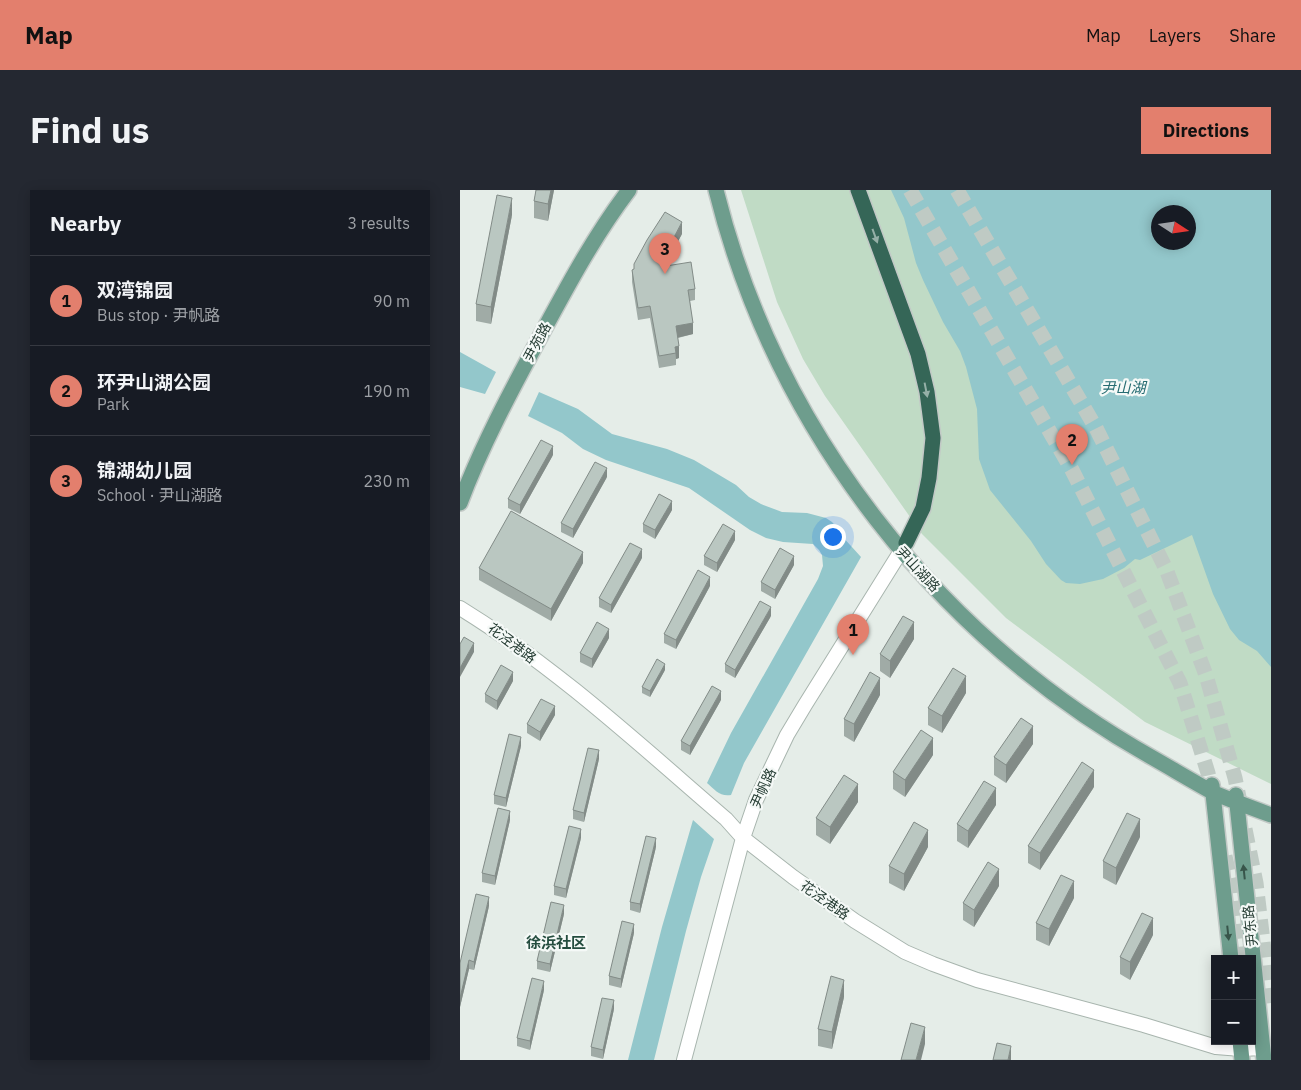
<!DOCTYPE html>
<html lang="en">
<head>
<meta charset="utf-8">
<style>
	:root { --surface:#171b24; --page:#242831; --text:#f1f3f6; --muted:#9ea1a6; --line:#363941; --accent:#e37f6d }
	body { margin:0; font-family:"IBM Plex Sans","Noto Sans SC",sans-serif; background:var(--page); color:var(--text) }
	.controls { position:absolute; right:15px; bottom:15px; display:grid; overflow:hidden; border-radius:0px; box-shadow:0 2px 12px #0003 }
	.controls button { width:45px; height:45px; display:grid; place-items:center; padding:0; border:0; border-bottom:1px solid var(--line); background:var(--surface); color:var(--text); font:25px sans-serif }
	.compass { position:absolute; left:691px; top:15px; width:45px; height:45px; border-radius:50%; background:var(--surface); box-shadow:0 2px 12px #0003; rotate:102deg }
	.you { position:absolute; left:372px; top:346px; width:18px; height:18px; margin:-12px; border:4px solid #fff; border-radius:50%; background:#1a73e8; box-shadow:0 0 0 8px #1a73e833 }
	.badge { display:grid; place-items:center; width:32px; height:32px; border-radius:50%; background:var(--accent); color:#111; font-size:16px; font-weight:700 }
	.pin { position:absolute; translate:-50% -41px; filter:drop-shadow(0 1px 2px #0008) }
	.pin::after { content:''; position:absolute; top:26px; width:18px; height:15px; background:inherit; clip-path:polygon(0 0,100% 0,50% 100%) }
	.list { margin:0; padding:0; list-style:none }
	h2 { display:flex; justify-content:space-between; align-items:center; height:65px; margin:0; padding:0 20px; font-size:21px }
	h2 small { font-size:16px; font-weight:400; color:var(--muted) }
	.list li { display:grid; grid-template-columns:32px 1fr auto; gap:15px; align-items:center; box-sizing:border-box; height:90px; padding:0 20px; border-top:1px solid var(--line) }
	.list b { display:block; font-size:19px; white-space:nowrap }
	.list p { margin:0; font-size:16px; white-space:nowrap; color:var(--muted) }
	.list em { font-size:16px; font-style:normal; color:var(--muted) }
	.map { position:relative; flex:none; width:811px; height:870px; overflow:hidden; border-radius:0px }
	header { display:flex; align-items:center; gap:30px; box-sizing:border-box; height:70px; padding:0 25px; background:var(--accent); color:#111 }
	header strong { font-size:24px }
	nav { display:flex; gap:28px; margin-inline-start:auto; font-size:18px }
	.intro { display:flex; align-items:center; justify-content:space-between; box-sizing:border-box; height:120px; padding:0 30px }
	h1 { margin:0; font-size:35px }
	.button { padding:12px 22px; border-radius:0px; background:var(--accent); color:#111; font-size:18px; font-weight:700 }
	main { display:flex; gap:30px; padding:0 30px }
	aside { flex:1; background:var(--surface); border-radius:0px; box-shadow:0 2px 12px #0003 }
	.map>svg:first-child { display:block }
	.green { fill:#c0dbc5; fill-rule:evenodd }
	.water { fill:#93c7cb; fill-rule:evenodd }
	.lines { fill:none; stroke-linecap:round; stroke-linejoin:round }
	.highway-tunnel { stroke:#bfcac4; stroke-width:15; stroke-dasharray:15 8; stroke-linecap:butt }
	.minor-casing { stroke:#a8b5ae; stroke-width:16 }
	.major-casing { stroke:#c2c9c6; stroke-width:18 }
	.highway-casing { stroke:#c2c9c6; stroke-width:18 }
	.minor { stroke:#fff; stroke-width:14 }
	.major { stroke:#6e9d8d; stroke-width:15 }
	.highway { stroke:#356657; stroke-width:15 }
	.wall { fill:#a0aba6 }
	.shaded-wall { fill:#828b87 }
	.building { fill:#bac7c1; stroke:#828b87 }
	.oneway { fill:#95b0a7 }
	.oneway2 { fill:#38554a }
	.labels { text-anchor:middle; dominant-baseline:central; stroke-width:4.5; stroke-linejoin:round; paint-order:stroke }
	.street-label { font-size:14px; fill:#263d34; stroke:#f5f9f7 }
	.water-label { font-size:15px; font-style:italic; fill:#266c72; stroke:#f5f9f7 }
	.neighbourhood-label { font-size:15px; font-weight:bold; fill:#244d3f; stroke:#f5f9f7 }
</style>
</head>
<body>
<header>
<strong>Map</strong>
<nav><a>Map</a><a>Layers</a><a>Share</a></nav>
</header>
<div class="intro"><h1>Find us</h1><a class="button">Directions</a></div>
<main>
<aside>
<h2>Nearby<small>3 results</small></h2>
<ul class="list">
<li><span class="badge">1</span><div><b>双湾锦园</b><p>Bus stop · 尹帆路</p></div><em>90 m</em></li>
<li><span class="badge">2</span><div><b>环尹山湖公园</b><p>Park</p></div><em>190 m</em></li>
<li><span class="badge">3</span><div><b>锦湖幼儿园</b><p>School · 尹山湖路</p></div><em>230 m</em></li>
</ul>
</aside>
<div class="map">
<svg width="811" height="870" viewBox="0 0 811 870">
	<rect width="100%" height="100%" fill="#e5ede8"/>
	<path class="green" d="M 281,0 L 811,0 L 811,594 L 685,532 L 546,428 L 462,344 L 365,206 L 343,169 L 317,112 ZM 698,22 L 728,22 L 728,52 L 698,52 Z"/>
	<path class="water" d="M 431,0 L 811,0 L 811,477 L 797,461 L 779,450 L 770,439 L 753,404 L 732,345 L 680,370 L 675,369 L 664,378 L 643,389 L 620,394 L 606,393 L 601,390 L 586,374 L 571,351 L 530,300 L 519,269 L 517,219 L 506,177 L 500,161 L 483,132 L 463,90 L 456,73 L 444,28 ZM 728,22 L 728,52 L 698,52 L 698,22 Z
		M 0,162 L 36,182 L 25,204 L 0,197 Z
		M 79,202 L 118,219 L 152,244 L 207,259 L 234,270 L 276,295 L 289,307 L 301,314 L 322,322 L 347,323 L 366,328 L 372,332 L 381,342 L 381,345 L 401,367 L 284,573 L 271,605 C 260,607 255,600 247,593 L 271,543 L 358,389 L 363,376 L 362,365 L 359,360 L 353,354 L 323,352 L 306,348 L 290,340 L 229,298 L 146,270 L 123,259 L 102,243 L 68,226 Z
		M 233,630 L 254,649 L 241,687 L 226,741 L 194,870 L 168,870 L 202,737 Z"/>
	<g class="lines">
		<path class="highway-tunnel" d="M 450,0 L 612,280 L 720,493 L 748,583 L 753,607
			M 497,0 L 636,238 L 706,379 L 746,485 L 775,588 L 781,617
			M 785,639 L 796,693 L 811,818
			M 765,666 L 771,694 L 780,769
			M 788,851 L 790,870"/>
		<defs>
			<path id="minor" d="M 0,418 C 96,477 181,556 266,629 L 283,648 L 333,687 L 395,731 L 445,762 L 473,774 L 517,790 L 684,835 L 756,857 L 781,859 L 803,858
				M 224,870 L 283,648 L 296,610 L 327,545 L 345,515 L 446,353"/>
			<path id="major" d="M 256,0 C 316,242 478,447 693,568 C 714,580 734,592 754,603 C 773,611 792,618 811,625
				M 0,313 C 22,255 51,201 80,147 C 107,97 134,46 169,0
				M 752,595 L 771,769
				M 776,605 L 804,870
				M 780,851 L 782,870"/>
			<path id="highway" d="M 398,0 L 458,164 L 467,202 L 473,248 L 469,288 L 463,318 L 446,353"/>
		</defs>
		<use href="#minor" class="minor-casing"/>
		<use href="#major" class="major-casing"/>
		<use href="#highway" class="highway-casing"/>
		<use href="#minor" class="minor"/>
		<use href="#major" class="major"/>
		<use href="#highway" class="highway"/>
	</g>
	<path class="wall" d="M 76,0 L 94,0 L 88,31 L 74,28 L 74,11 Z
		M 52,25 L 31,134 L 16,131 L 16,114 Z
		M 222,44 L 205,74 L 206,76 L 235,99 L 235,110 L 230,111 L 233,144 L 218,148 L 219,168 L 216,169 L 216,175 L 199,178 L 190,128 L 178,130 L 172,92 L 172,80 L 174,80 L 174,74 Z
		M 93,265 L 60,324 L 48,318 L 48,309 Z
		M 147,287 L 113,348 L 101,342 L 101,333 Z
		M 212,320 L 195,349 L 183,342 L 183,334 Z
		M 275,350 L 257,382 L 244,375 L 244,366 Z
		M 182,368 L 151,423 L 139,417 L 139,408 Z
		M 123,373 L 91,431 L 19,390 L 19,378 Z
		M 334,375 L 315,409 L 301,401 L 301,392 Z
		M 250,396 L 216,459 L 204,453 L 204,444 Z
		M 311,426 L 275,488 L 265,482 L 265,474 Z
		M 149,448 L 132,478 L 120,472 L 120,463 Z
		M 454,449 L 430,488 L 420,481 L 420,464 Z
		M 205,480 L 190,507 L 182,503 L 182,497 Z
		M 53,491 L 37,520 L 25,512 L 25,504 Z
		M 506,503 L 482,543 L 468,535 L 468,518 Z
		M 420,505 L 394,552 L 384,546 L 384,529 Z
		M 261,510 L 230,565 L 221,560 L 221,551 Z
		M 95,525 L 80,551 L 67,543 L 67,534 Z
		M 573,554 L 546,593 L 534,585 L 534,567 Z
		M 61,556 L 46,617 L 34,614 L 34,605 Z
		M 473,565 L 445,607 L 433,599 L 433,582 Z
		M 139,569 L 124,632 L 113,629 L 113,620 Z
		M 634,597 L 580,680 L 568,673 L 568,656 Z
		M 398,612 L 370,654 L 356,645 L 356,628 Z
		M 536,615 L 508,658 L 497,651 L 497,634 Z
		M 50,630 L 35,695 L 22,692 L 22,683 Z
		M 680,647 L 656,695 L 643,688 L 643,671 Z
		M 121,648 L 106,708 L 94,705 L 94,696 Z
		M 196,657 L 180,723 L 170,720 L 170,712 Z
		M 468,657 L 444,701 L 429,693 L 429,676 Z
		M 539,696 L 514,737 L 503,730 L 503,713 Z
		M 614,708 L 589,756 L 576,750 L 576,733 Z
		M 29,716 L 14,780 L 9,779 L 0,817 L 0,773 Z
		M 104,724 L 90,782 L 77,779 L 77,771 Z
		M 174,743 L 161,798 L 149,795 L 149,786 Z
		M 693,745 L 670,790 L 660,784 L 660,767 Z
		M 84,800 L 70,860 L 57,856 L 57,848 Z
		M 384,807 L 372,859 L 358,856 L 358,839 Z
		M 154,819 L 143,869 L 131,866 L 131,857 Z"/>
	<path class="shaded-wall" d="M 91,0 L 94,0 L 88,31 L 88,14 Z
		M 52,8 L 52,25 L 31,134 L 31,117 Z
		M 222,32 L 222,44 L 204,77 L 204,66 Z
		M 233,133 L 233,144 L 216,148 L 216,136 Z
		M 219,156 L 219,168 L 216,169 L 215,157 Z
		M 93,256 L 93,265 L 60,324 L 60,315 Z
		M 147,278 L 147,287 L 113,348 L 113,339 Z
		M 212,311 L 212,320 L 195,349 L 195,340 Z
		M 275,341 L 275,350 L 257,382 L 257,373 Z
		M 182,359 L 182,368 L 151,423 L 151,415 Z
		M 123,362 L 123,373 L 91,431 L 91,419 Z
		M 334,366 L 334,375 L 315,409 L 315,400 Z
		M 250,387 L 250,396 L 216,459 L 216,450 Z
		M 311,417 L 311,426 L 275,488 L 275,480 Z
		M 454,432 L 454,449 L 430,488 L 430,471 Z
		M 149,439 L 149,448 L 132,478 L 132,469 Z
		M 14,453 L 14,462 L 0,487 L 0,478 Z
		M 205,474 L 205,480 L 190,507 L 190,501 Z
		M 53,482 L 53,491 L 37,520 L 37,511 Z
		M 506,486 L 506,503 L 482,543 L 482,526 Z
		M 420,488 L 420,505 L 394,552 L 394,534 Z
		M 261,501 L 261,510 L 230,565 L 230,556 Z
		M 95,516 L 95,525 L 80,551 L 80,542 Z
		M 573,536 L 573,554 L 546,593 L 546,575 Z
		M 61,547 L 61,556 L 46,617 L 46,608 Z
		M 473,548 L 473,565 L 445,607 L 445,590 Z
		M 139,560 L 139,569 L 124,632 L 124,623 Z
		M 634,580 L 634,597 L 580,680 L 580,663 Z
		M 398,594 L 398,612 L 370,654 L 370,637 Z
		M 536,598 L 536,615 L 508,658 L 508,641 Z
		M 50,621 L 50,630 L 35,695 L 35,686 Z
		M 680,629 L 680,647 L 656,695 L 656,678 Z
		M 121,639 L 121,648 L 106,708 L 106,699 Z
		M 468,640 L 468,657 L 444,701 L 444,684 Z
		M 196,648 L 196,657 L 180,723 L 180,714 Z
		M 539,679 L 539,696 L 514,737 L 514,720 Z
		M 614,691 L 614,708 L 589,756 L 589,739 Z
		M 29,707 L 29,716 L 14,780 L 14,772 Z
		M 104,715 L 104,724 L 90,782 L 90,774 Z
		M 693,728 L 693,745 L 670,790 L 670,772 Z
		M 174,734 L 174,743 L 161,798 L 161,789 Z
		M 9,770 L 9,779 L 0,817 L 0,808 Z
		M 384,790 L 384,807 L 372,859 L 372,842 Z
		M 84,791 L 84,800 L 70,860 L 70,851 Z
		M 154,810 L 154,819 L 143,869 L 143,860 Z
		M 465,837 L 465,854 L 461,870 L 456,870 Z
		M 551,856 L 551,870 L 548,870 Z"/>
	<path class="building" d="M 76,0 L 91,0 L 88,14 L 74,11 Z
		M 37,5 L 52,8 L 31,117 L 16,114 Z
		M 205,22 L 222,32 L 204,66 L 206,76 L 231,72 L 235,99 L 228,100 L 233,133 L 216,136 L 219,156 L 215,157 L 216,163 L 199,166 L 190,116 L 178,118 L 172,80 L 174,79 L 174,74 L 187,50 Z
		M 81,250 L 93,256 L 60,315 L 48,309 Z
		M 135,272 L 147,278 L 113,339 L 101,333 Z
		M 199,304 L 212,311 L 195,340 L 183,334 Z
		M 51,321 L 123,362 L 91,419 L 19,378 Z
		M 263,334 L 275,341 L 257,373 L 244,366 Z
		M 170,353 L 182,359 L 151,415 L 139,408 Z
		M 320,358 L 334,366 L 315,400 L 301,392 Z
		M 238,380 L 250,387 L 216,450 L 204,444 Z
		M 300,411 L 311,417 L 275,480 L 265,474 Z
		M 443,426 L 454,432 L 430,471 L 420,464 Z
		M 137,432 L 149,439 L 132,469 L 120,463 Z
		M 4,447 L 14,453 L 0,478 L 0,454 Z
		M 197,469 L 205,474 L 190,501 L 182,497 Z
		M 41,475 L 53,482 L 37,511 L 25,504 Z
		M 493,478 L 506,486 L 482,526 L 468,518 Z
		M 410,482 L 420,488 L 394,534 L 384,529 Z
		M 252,496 L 261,501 L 230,556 L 221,551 Z
		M 81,509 L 95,516 L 80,542 L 67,534 Z
		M 561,528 L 573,536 L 546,575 L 534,567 Z
		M 461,540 L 473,548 L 445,590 L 433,582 Z
		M 49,544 L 61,547 L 46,608 L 34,605 Z
		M 128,558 L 139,560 L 124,623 L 113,620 Z
		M 622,572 L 634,580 L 580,663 L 568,656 Z
		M 384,585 L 398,594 L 370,637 L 356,628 Z
		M 524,591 L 536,598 L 508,641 L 497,634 Z
		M 38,618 L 50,621 L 35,686 L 22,683 Z
		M 667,623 L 680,629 L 656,678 L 643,671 Z
		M 454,632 L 468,640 L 444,684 L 429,676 Z
		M 109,636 L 121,639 L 106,699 L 94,696 Z
		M 186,646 L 196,648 L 180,714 L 170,712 Z
		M 528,672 L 539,679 L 514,720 L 503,713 Z
		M 601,685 L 614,691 L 589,739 L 576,733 Z
		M 16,704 L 29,707 L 14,772 L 9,770 L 0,808 L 0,773 Z
		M 91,712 L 104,715 L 90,774 L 77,771 Z
		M 682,723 L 693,728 L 670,772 L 660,767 Z
		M 162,731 L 174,734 L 161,789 L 149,786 Z
		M 371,786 L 384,790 L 372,842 L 358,839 Z
		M 72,788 L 84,791 L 70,851 L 57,848 Z
		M 142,808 L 154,810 L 143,860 L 131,857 Z
		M 451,833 L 465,837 L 456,870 L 441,870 Z
		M 537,853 L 551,856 L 548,870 L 533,870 Z"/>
	<defs><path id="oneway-solid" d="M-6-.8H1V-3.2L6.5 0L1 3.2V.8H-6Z" transform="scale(1.25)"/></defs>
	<g class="oneway">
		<use href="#oneway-solid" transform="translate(415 46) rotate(70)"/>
		<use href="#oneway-solid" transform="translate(466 200) rotate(79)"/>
	</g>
	<g class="oneway2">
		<use href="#oneway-solid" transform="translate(784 682) rotate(-96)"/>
		<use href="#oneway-solid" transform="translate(768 743) rotate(84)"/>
	</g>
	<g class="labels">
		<g class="street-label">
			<text transform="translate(77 152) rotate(-62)">尹苑路</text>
			<text transform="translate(458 379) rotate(47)">尹山湖路</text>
			<text transform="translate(52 453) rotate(37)">花泾港路</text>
			<text transform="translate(303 598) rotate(-66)">尹帆路</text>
			<text transform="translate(365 710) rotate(35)">花泾港路</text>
			<text transform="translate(790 736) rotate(-96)">尹东路</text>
		</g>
		<g class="water-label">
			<text x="663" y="197">尹山湖</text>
		</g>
		<g class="neighbourhood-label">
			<text x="96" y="752">徐浜社区</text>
		</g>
	</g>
</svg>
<div class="controls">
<button>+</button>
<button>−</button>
</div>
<svg class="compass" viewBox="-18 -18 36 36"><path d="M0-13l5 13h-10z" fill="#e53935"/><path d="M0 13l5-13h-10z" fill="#9ea1a6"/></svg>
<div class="you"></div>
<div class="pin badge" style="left:393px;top:465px">1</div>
<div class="pin badge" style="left:612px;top:275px">2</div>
<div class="pin badge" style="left:205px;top:84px">3</div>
</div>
</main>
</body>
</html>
